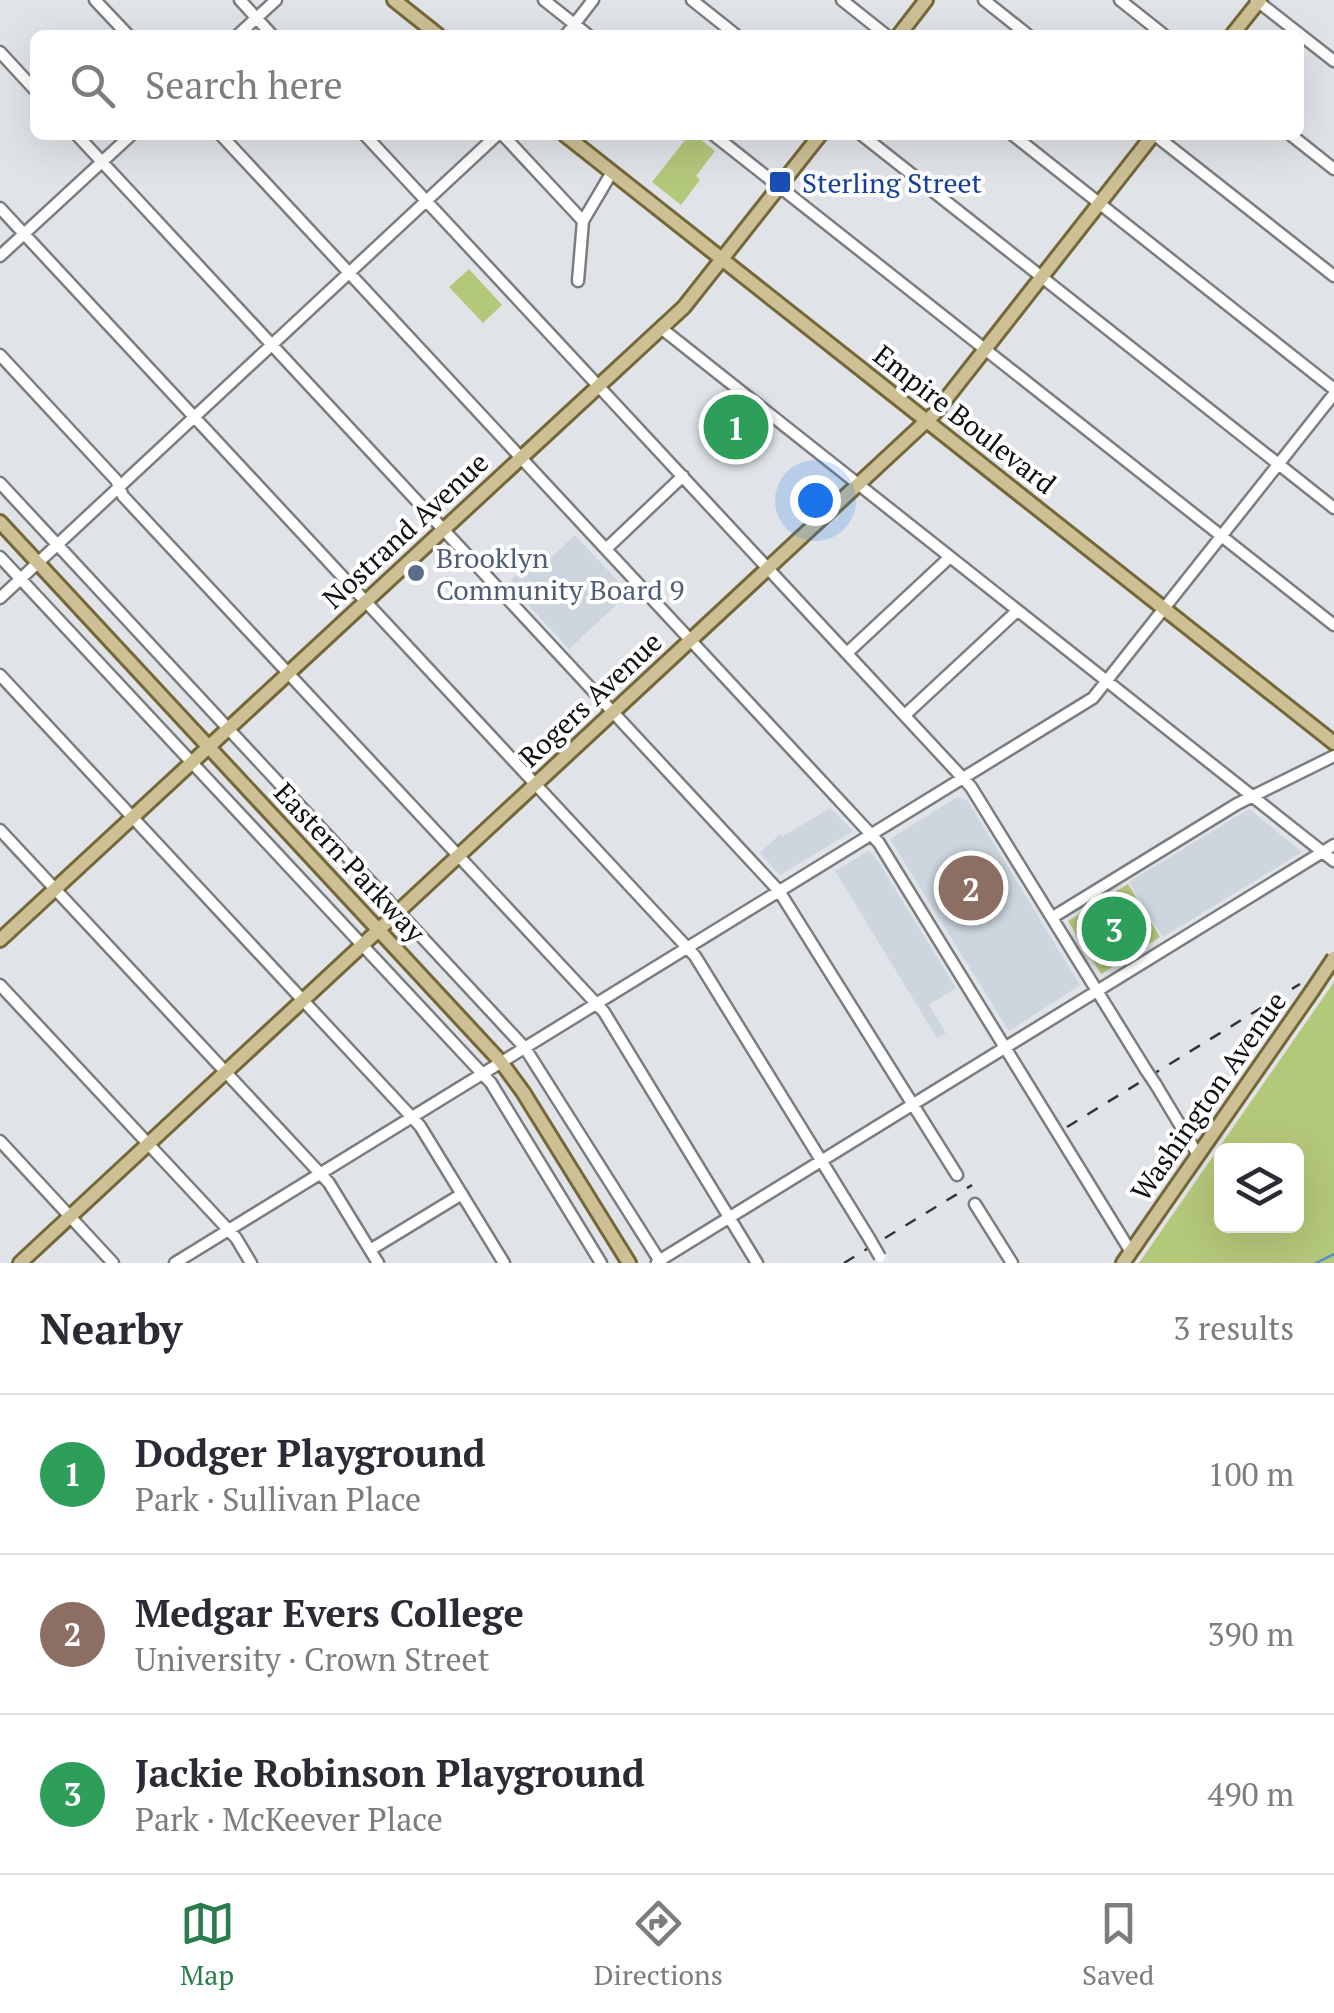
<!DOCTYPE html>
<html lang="en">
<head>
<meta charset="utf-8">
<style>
	:root { --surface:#fff; --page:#f7f7f7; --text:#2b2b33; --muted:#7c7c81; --line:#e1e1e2; --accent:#2a7c4d }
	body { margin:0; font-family:"PT Serif",serif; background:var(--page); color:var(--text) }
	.controls { position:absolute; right:30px; bottom:30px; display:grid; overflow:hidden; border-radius:15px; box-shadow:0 10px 40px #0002 }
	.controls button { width:90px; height:90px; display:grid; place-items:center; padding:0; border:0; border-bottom:2px solid var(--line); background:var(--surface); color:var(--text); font:50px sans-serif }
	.you { position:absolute; left:815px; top:500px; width:35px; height:35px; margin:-25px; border:8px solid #fff; border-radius:50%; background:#1a73e8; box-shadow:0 0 0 15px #1a73e833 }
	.badge { display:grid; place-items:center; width:65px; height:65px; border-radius:50%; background:var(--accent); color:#fff; font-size:32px; font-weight:700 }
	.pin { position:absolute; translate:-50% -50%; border:5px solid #fff; box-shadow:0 2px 10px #0006 }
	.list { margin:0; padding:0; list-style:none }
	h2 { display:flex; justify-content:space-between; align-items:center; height:130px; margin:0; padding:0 40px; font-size:42px }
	h2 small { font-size:32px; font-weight:400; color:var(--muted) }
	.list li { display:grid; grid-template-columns:65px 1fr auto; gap:30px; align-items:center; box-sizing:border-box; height:160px; padding:0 40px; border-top:2px solid var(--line) }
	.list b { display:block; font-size:38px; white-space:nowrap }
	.list p { margin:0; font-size:32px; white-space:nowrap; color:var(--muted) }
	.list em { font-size:32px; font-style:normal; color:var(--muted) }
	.icon { flex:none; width:55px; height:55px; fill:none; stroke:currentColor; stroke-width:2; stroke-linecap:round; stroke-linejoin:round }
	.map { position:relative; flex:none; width:1334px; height:1263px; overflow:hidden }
	.search { position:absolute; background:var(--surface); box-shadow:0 10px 40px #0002; left:30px; right:30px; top:30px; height:110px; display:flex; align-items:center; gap:25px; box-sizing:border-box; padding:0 35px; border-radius:15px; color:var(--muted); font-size:38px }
	.sheet { height:610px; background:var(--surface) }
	nav { display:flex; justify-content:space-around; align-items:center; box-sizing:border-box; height:140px; border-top:2px solid var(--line); background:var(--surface); font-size:28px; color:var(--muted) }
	nav a { display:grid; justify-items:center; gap:5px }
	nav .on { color:var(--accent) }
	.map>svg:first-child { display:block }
	.built { fill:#cdd6de }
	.green { fill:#b4c87a; fill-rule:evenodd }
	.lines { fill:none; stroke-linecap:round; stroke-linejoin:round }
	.stream { stroke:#578dc9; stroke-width:2.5 }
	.minor-casing { stroke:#7b7e81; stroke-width:15 }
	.major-casing { stroke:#746738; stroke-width:18 }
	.minor { stroke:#fff; stroke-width:10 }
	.major { stroke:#cdc095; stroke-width:12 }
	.rail { stroke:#333436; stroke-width:2.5; stroke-dasharray:12 12; stroke-linecap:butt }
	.minor-bridge-casing { stroke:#7b7e81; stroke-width:15; stroke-linecap:butt }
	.major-bridge-casing { stroke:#746738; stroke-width:18; stroke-linecap:butt }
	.minor-bridge { stroke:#fff; stroke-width:10 }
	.major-bridge { stroke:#cdc095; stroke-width:12 }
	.transit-dot { fill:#1a4fb4; stroke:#fff; stroke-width:4 }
	.service-dot { fill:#5c6f8a; stroke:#fff; stroke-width:4 }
	.labels { text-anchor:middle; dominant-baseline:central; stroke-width:8; stroke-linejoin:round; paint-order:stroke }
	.transit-label { font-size:28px; fill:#164399; stroke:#fff; text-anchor:start }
	.street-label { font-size:28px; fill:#0e0f10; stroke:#fff }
	.service-label { font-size:28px; fill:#4e5e75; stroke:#fff; text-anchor:start }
</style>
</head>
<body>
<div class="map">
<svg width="1334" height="1263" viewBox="0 0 1334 1263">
	<rect width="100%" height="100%" fill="#e0e4e8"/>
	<path class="built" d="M 575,535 L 629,593 L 569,649 L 508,583 L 524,567 L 527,570 L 546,562 Z
		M 957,797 L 967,800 L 1080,985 L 1009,1031 L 890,839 Z
		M 830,808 L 853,831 L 780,875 L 760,853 L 780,834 L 783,836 Z
		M 1249,809 L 1302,852 L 1163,937 L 1129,882 Z
		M 868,851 L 876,858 L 956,988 L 929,1005 L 946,1033 L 937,1038 L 835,871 Z"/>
	<path class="green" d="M 689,135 L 695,135 L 715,151 L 696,176 L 700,180 L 681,205 L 652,182 Z
		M 469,269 L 502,305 L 483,323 L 449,287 Z
		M 737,404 L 763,424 L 731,454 L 709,430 Z
		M 1128,884 L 1160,937 L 1101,974 L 1068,921 Z
		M 1334,982 L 1334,1263 L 1139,1263 ZM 1222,1150 L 1296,1150 L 1296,1226 L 1222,1226 Z"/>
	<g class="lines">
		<path class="stream" d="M 1316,1263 L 1334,1254"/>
		<defs>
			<path id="minor" d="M 95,0 L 128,35
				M 240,0 L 272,35
				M 544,0 L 588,35
				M 692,0 L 736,35
				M 842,0 L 886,35
				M 984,0 L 1028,35
				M 1120,0 L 1164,35
				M 1256,0 L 1334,61
				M 238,35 L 276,0
				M 566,35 L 593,0
				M 0,52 L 35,90
				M 77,135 L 779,891 L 957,1175
				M 221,135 L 879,843 L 1131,1252
				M 365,135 L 971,787 L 1146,1070
				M 503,135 L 583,221
				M 714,135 L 1334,625
				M 862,135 L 1334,508
				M 1013,135 L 1334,389
				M 1155,135 L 1334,276
				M 1291,135 L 1334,169
				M 0,208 L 695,956 L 869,1238
				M 0,256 L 131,135
				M 578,281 L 583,221 L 612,172
				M 661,328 L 1334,861
				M 0,355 L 116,480 L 123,496 L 604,1012 L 757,1263
				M 0,483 L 525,1048 L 661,1263
				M 606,549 L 683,476
				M 0,557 L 491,1083 L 601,1263
				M 0,598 L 497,135
				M 847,653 L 950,557
				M 0,675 L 420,1126 L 504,1263
				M 905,715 L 1017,611
				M 0,830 L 329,1183 L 378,1263
				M 1053,917 L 1237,804 L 1334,756
				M 0,985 L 236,1238 L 251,1263
				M 1156,1085 L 1198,1155
				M 0,1141 L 113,1263
				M 975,1204 L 1012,1263
				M 370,1250 L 462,1194
				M 657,1262 L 1334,845
				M 175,1263 L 1093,698 L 1334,394"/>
			<path id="major" d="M 394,0 L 438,35
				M 899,35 L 926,0
				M 1232,35 L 1260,0
				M 565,135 L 1334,743
				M 0,522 L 501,1062 L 523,1092 L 629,1263
				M 0,940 L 684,307 L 820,135
				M 20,1263 L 935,413 L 1153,135
				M 1123,1263 L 1312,991"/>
		</defs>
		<use href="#minor" class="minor-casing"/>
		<use href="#major" class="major-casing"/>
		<use href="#minor" class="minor"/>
		<use href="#major" class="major"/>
		<path class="rail" d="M 1067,1127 L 1300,984
			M 844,1263 L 972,1185"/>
		<defs>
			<path id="minor-bridge" d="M 1146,1070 L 1156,1085
				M 869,1238 L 880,1257"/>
			<path id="major-bridge" d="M 1312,991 L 1334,958"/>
		</defs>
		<use href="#minor-bridge" class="minor-bridge-casing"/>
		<use href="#major-bridge" class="major-bridge-casing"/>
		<use href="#minor-bridge" class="minor-bridge"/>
		<use href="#major-bridge" class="major-bridge"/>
	</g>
	<rect class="transit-dot" x="768" y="170" width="24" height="24" rx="5"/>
	<circle class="service-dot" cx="416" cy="573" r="10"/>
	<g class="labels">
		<g class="transit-label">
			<text x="802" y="182">Sterling Street</text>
		</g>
		<g class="street-label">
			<text transform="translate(965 419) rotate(38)">Empire Boulevard</text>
			<text transform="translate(405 530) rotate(-43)">Nostrand Avenue</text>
			<text transform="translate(590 699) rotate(-43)">Rogers Avenue</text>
			<text transform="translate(350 862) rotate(47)">Eastern Parkway</text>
			<text transform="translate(1208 1096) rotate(-55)">Washington Avenue</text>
		</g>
		<g class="service-label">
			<text x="436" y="557">Brooklyn<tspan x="436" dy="32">Community Board 9</tspan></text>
		</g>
	</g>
</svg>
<div class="controls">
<button><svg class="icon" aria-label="layers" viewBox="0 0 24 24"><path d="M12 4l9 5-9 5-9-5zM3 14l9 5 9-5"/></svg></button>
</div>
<div class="you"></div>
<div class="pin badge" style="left:736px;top:427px;background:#2e9e5b">1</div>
<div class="pin badge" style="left:971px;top:888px;background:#8d6e63">2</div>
<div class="pin badge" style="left:1114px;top:929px;background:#2e9e5b">3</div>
<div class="search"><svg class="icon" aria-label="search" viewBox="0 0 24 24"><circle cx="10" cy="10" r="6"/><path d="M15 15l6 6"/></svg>Search here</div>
</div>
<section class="sheet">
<h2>Nearby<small>3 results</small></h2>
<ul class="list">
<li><span class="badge" style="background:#2e9e5b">1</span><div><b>Dodger Playground</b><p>Park · Sullivan Place</p></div><em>100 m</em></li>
<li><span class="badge" style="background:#8d6e63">2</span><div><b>Medgar Evers College</b><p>University · Crown Street</p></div><em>390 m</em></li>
<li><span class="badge" style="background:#2e9e5b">3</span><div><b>Jackie Robinson Playground</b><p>Park · McKeever Place</p></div><em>490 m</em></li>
</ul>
</section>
<nav>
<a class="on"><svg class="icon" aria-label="map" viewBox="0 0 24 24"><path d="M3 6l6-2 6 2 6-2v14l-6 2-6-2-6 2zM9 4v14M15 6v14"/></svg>Map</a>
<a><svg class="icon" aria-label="directions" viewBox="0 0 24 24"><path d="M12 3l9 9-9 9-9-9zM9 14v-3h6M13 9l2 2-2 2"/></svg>Directions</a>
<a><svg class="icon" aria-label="saved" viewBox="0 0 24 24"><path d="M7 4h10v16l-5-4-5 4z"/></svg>Saved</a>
</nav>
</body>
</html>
